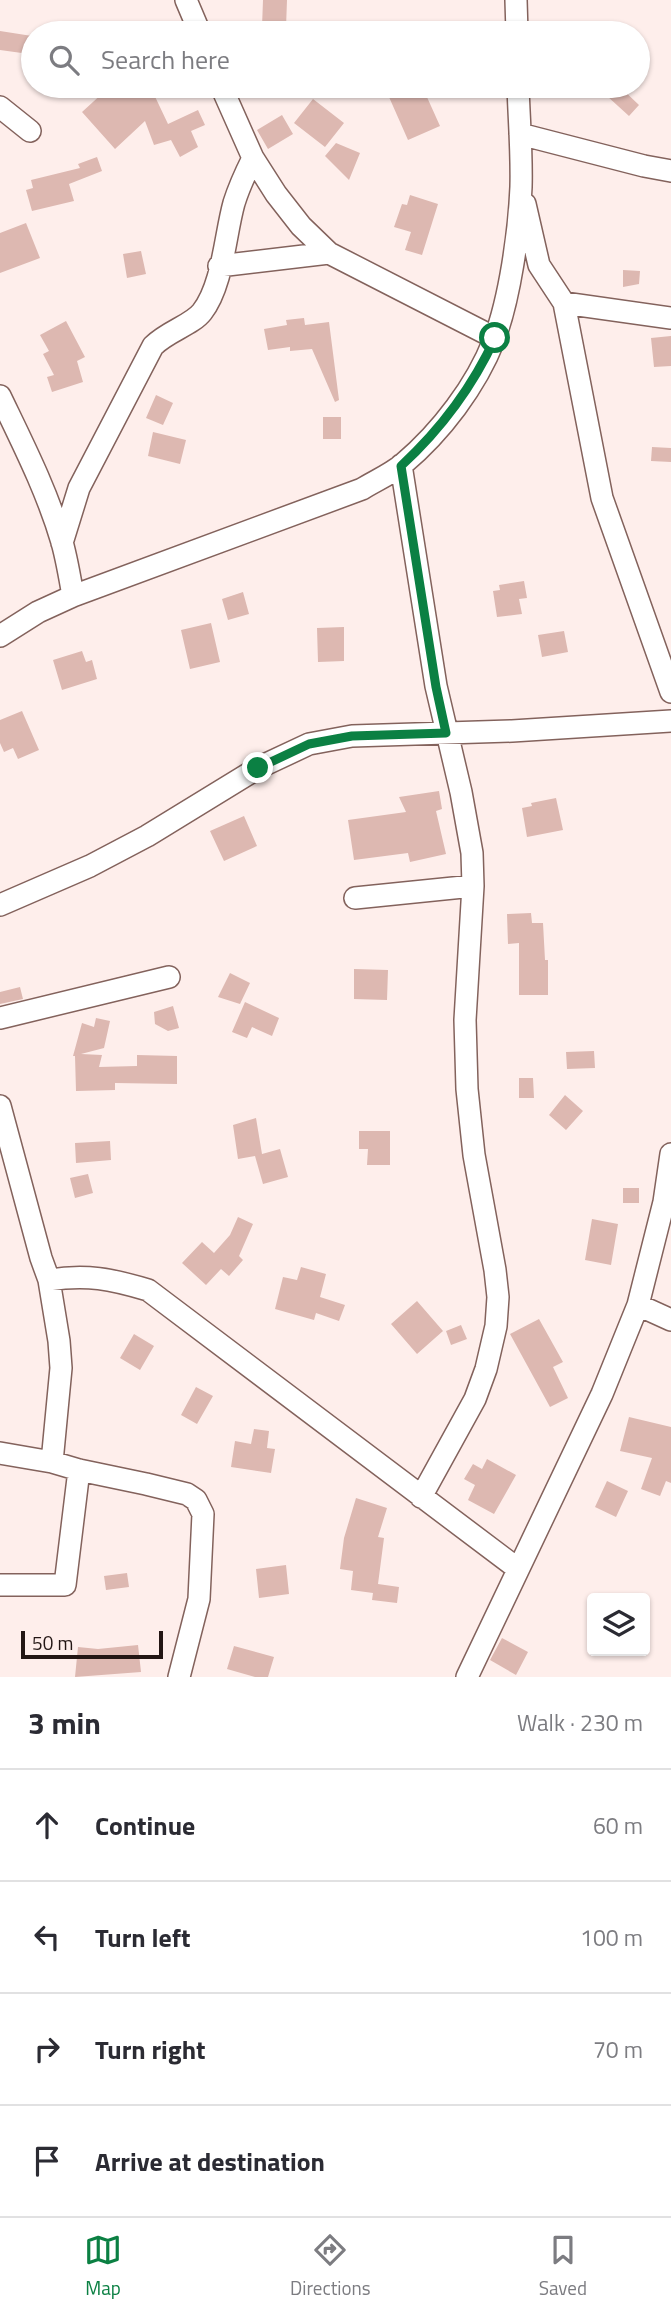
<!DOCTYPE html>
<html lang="en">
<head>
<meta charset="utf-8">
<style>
	:root { --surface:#fff; --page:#f7f7f7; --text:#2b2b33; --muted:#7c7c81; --line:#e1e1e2; --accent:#0b8043 }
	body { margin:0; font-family:"Titillium Web",sans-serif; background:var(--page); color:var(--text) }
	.controls { position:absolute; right:21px; bottom:21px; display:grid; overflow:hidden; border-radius:7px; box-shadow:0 2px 5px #0004 }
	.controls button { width:63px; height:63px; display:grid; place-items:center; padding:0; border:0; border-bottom:2px solid var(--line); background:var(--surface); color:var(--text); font:35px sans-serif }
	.scale { position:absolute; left:21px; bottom:18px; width:142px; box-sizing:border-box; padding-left:7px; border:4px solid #231614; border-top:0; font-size:19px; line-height:24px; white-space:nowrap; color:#231614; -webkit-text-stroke:5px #feeeeb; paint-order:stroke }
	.stop { position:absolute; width:21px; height:21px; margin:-16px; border:5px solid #0b8043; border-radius:50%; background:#fff }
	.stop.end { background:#0b8043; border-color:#fff; box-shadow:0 2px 7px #0008 }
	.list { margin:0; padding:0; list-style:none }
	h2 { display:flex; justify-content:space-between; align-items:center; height:91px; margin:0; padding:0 28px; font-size:30px }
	h2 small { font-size:23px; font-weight:400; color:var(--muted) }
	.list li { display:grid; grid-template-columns:46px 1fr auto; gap:21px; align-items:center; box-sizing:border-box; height:112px; padding:0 28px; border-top:2px solid var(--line) }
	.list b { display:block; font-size:26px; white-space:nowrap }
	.list em { font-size:23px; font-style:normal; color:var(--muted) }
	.icon { flex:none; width:38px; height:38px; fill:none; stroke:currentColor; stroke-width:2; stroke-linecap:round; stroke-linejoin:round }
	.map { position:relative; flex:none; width:671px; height:1677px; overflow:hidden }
	.search { position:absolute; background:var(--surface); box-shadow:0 2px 5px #0004; left:21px; right:21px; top:21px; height:77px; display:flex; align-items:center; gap:18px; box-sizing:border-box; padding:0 24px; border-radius:38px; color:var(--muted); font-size:26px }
	.sheet { height:539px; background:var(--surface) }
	nav { display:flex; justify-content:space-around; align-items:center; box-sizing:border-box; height:98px; border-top:2px solid var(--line); background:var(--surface); font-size:19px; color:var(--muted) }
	nav a { display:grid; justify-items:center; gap:4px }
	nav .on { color:var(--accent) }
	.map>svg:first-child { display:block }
	.building { fill:#ddb8b1 }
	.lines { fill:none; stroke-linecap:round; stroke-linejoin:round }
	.minor-casing { stroke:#83625c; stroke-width:24 }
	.minor { stroke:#fff; stroke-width:21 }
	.route { stroke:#0b8043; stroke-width:9 }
</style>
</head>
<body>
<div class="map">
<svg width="671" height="1677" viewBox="0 0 671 1677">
	<rect width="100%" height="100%" fill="#feeeeb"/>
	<path class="building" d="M 263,0 L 287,0 L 286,28 L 262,27 Z
		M 0,31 L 32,36 L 29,54 L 0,50 Z
		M 103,86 L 150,86 L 168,124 L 198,110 L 205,125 L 191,131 L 198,147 L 180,157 L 171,140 L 154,145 L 145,121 L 115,149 L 82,112 L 105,91 Z
		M 417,86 L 422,86 L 440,126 L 408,140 L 389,97 Z
		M 596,86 L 619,86 L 639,105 L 629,116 Z
		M 313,99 L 344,123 L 325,147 L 294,123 Z
		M 282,115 L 293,134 L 268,149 L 257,130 Z
		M 336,143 L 360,153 L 349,180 L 325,156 Z
		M 97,157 L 102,171 L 69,184 L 74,201 L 32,211 L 26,190 L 33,188 L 31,180 L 80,168 L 78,164 Z
		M 410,195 L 438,204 L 422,255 L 405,250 L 411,232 L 394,227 L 402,204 L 407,205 Z
		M 26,223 L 40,258 L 0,273 L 0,233 Z
		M 141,251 L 146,274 L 127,278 L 123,254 Z
		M 623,270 L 640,271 L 639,284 L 623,287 Z
		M 304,318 L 305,325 L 329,322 L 339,400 L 335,402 L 312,349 L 290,351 L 290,347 L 268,350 L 264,329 L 287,325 L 286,320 Z
		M 66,321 L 85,357 L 77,361 L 83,382 L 52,392 L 47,377 L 54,375 L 43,354 L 49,351 L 40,335 Z
		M 671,336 L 671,366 L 654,367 L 651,338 Z
		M 156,395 L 173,403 L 163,425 L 146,418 Z
		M 323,417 L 341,417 L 341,439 L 323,439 Z
		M 153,432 L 186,440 L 180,464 L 148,456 Z
		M 652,447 L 671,448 L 671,462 L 651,461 Z
		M 524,581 L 527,598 L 519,599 L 522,614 L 497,617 L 493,591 L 500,590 L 499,585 Z
		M 243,592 L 249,614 L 228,620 L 222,599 Z
		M 211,623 L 220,662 L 190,669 L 181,630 Z
		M 344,627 L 344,661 L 318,662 L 317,628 Z
		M 564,631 L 568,652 L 542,657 L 538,635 Z
		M 82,651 L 86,662 L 92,660 L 97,679 L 62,690 L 53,660 Z
		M 22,711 L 39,750 L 18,759 L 13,748 L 4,752 L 0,743 L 0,720 Z
		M 439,791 L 442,809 L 436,811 L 446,854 L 410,862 L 408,853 L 354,860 L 348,820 L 406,812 L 399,797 Z
		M 556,798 L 563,830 L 527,837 L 522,808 L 532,806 L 531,803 Z
		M 244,816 L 257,846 L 224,861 L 210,831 Z
		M 531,913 L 532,923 L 543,923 L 545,960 L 548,960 L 548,995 L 519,995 L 519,943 L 508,944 L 507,914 Z
		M 354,969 L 388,970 L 387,1000 L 354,999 Z
		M 230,973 L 250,983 L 240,1004 L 218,997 Z
		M 20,987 L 23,999 L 0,1004 L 0,992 Z
		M 245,1002 L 279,1018 L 272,1036 L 252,1027 L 247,1038 L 232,1032 Z
		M 173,1006 L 179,1028 L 168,1031 L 155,1024 L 154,1012 Z
		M 96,1018 L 110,1021 L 104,1048 L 81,1054 L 102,1055 L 99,1067 L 137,1066 L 137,1055 L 177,1056 L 177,1084 L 115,1083 L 115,1090 L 76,1091 L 75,1056 L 73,1056 L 82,1023 L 94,1027 Z
		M 594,1051 L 595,1068 L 567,1069 L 566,1052 Z
		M 519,1078 L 533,1078 L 534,1098 L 519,1098 Z
		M 565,1095 L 583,1111 L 566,1130 L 549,1115 Z
		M 256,1118 L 262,1154 L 280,1149 L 288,1177 L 263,1184 L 255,1156 L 238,1159 L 233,1125 Z
		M 359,1131 L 390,1131 L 390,1165 L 367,1165 L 368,1149 L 359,1149 Z
		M 110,1141 L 111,1160 L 76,1163 L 75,1143 Z
		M 88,1174 L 93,1193 L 75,1198 L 70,1178 Z
		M 623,1188 L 639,1188 L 639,1203 L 623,1203 Z
		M 238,1217 L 253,1224 L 239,1256 L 243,1260 L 229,1276 L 221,1269 L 206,1285 L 182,1263 L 202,1242 L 214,1253 L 230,1235 Z
		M 592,1219 L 618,1224 L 611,1265 L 585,1260 Z
		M 301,1267 L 326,1274 L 320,1297 L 345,1305 L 339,1321 L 316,1313 L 314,1320 L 275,1309 L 283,1277 L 297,1280 Z
		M 417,1301 L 443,1331 L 417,1354 L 391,1324 Z
		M 539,1319 L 563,1362 L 553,1367 L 568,1398 L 550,1407 L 510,1334 Z
		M 461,1325 L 467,1339 L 451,1345 L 446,1331 Z
		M 134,1334 L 154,1346 L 140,1370 L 120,1358 Z
		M 196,1387 L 213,1396 L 197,1424 L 181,1415 Z
		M 629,1417 L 671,1427 L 671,1483 L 666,1481 L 660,1496 L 641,1489 L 652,1458 L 620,1451 Z
		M 254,1429 L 269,1431 L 267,1448 L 275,1449 L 271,1473 L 231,1467 L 235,1441 L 251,1444 Z
		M 487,1459 L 516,1475 L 494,1514 L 468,1500 L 475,1485 L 464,1479 L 473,1464 L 482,1469 Z
		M 607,1481 L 628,1491 L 616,1517 L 595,1507 Z
		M 356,1498 L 387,1508 L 378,1537 L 384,1538 L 378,1584 L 399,1587 L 397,1603 L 372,1600 L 373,1593 L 351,1590 L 353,1571 L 340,1569 L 344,1538 Z
		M 286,1565 L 289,1594 L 259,1598 L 256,1569 Z
		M 127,1573 L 129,1587 L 106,1590 L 104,1576 Z
		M 502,1638 L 528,1652 L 516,1675 L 490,1660 Z
		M 138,1645 L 141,1672 L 75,1677 L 78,1647 L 98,1649 Z
		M 234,1646 L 274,1657 L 268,1677 L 255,1677 L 227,1669 Z"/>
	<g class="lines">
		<defs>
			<path id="minor" d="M 186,0 L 200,33
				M 516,0 L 517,33
				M 221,86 L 253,158 L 276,194 L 301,226 L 329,253 L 495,338
				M 0,107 L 30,131
				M 520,134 L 644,166 L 671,171
				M 525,204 L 539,265 L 564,303 L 602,498 L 671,692
				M 219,266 L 329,253
				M 564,303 L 671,318
				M 0,396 C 23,444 47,491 62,542 C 67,560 70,578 73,596
				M 401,465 L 436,686 L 461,792 L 472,853 L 473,886 L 465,1020 L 467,1089 L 474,1155 L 495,1270 L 498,1297 L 496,1326 L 486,1369 L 475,1399 L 421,1497
				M 62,543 L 79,488 L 153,346 C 168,331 192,325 202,312 C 223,285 225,235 234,203 C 239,187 246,172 253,158
				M 0,636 L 38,612 L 73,596 L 362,489 C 375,481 391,474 403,464 C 441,432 476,386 494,340 C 510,298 519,232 521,187 C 522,154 519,119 518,86
				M 355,898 L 473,886
				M 0,905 L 90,866 L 147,836 L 258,768 L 309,744 L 352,736 L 512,731 L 671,721
				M 0,1018 L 169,977
				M 0,1106 L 41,1258 L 49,1280 C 87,1274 111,1279 148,1290 L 518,1569
				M 49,1280 L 59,1341 L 61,1368 L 52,1462
				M 638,1305 L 671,1320
				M 0,1453 L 52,1462 L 79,1470 L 146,1484 L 187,1494 L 196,1500 L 203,1514 L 199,1599 L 179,1677
				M 0,1585 L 65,1585 L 79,1470
				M 467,1677 L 602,1394 L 638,1305 L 664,1202 L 671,1154"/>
		</defs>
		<use href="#minor" class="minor-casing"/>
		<use href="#minor" class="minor"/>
	</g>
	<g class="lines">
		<path class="route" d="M 258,768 L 309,744 L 352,736 L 446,733 L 436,687 L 401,466 C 441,429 472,388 495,338"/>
	</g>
</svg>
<div class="controls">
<button><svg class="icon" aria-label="layers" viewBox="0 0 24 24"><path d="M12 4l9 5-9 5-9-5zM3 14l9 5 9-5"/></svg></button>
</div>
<div class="scale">50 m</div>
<div class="stop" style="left:495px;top:338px"></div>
<div class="stop end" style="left:258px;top:768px"></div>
<div class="search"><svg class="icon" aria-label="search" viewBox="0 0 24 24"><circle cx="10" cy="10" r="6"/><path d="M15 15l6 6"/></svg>Search here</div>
</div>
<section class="sheet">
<h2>3 min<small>Walk · 230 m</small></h2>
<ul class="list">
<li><svg class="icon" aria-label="ahead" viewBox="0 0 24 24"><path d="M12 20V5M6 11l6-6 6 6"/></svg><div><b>Continue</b></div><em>60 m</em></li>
<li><svg class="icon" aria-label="left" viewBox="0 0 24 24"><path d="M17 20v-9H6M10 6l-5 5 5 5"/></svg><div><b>Turn left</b></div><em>100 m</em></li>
<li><svg class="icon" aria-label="right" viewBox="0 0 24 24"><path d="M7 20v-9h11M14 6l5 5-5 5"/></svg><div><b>Turn right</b></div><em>70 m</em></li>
<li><svg class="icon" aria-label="arrive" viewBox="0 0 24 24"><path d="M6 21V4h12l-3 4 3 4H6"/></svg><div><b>Arrive at destination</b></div></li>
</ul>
</section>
<nav>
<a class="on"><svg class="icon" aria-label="map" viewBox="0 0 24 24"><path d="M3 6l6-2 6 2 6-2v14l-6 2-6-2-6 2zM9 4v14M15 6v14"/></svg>Map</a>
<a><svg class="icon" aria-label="directions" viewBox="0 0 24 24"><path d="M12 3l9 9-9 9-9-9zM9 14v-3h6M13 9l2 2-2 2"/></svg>Directions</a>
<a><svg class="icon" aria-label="saved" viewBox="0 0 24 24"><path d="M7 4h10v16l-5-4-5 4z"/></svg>Saved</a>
</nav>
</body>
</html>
